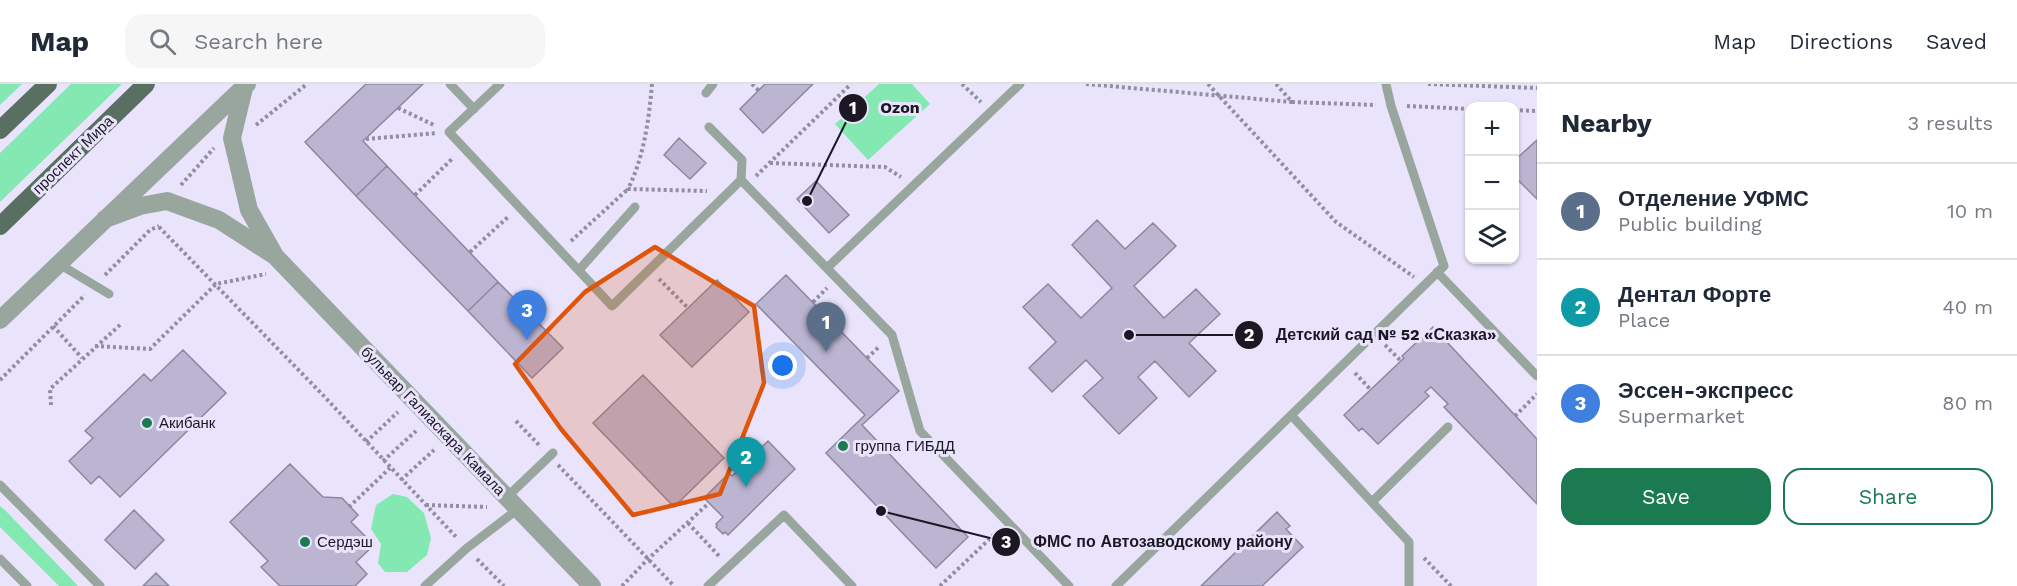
<!DOCTYPE html>
<html lang="en">
<head>
<meta charset="utf-8">
<style>
	:root { --surface:#fff; --page:#f6f6f7; --text:#1f2937; --muted:#747a83; --line:#e0e1e3; --accent:#1b7a50 }
	body { margin:0; font-family:"Work Sans",sans-serif; background:var(--page); color:var(--text) }
	.controls { position:absolute; right:18px; top:18px; display:grid; overflow:hidden; border-radius:12px; box-shadow:0 2px 4px #0004 }
	.controls button { width:54px; height:54px; display:grid; place-items:center; padding:0; border:0; border-bottom:2px solid var(--line); background:var(--surface); color:var(--text); font:30px sans-serif }
	.you { position:absolute; left:783px; top:282px; width:21px; height:21px; margin:-15px; border:4px solid #fff; border-radius:50%; background:#1a73e8; box-shadow:0 0 0 9px #1a73e833 }
	.badge { display:grid; place-items:center; width:39px; height:39px; border-radius:50%; background:var(--accent); color:#fff; font-size:20px; font-weight:700 }
	.pin { position:absolute; translate:-50% -50px; filter:drop-shadow(0 2px 3px #0008) }
	.pin::after { content:''; position:absolute; top:32px; width:21px; height:18px; background:inherit; clip-path:polygon(0 0,100% 0,50% 100%) }
	.list { margin:0; padding:0; list-style:none }
	h2 { display:flex; justify-content:space-between; align-items:center; height:78px; margin:0; padding:0 24px; font-size:26px }
	h2 small { font-size:20px; font-weight:400; color:var(--muted) }
	.list li { display:grid; grid-template-columns:39px 1fr auto; gap:18px; align-items:center; box-sizing:border-box; height:96px; padding:0 24px; border-top:2px solid var(--line) }
	.list b { display:block; font-size:22px; white-space:nowrap }
	.list p { margin:0; font-size:20px; white-space:nowrap; color:var(--muted) }
	.list em { font-size:20px; font-style:normal; color:var(--muted) }
	.actions { display:flex; gap:12px; padding:18px 24px }
	.actions a { flex:1; padding:14px 0; border:2px solid var(--accent); border-radius:18px; text-align:center; font-size:21px; color:var(--accent) }
	.actions .main { background:var(--accent); color:#fff }
	.icon { flex:none; width:33px; height:33px; fill:none; stroke:currentColor; stroke-width:2; stroke-linecap:round; stroke-linejoin:round }
	.map { position:relative; flex:none; width:1537px; height:502px; overflow:hidden }
	header { display:flex; align-items:center; gap:36px; box-sizing:border-box; height:84px; padding:0 30px; background:var(--surface); border-bottom:2px solid var(--line) }
	header strong { font-size:28px }
	nav { display:flex; gap:33px; margin-inline-start:auto; font-size:21px }
	.search { width:420px; height:54px; background:var(--page); display:flex; align-items:center; gap:15px; box-sizing:border-box; padding:0 21px; border-radius:18px; color:var(--muted); font-size:22px }
	main { display:flex }
	aside { flex:1; background:var(--surface) }
	.map>svg:first-child { display:block }
	.green { fill:#83e8b2 }
	.building { fill:#bbb5d2; stroke:#8c86a1; stroke-width:1.5 }
	.lines { fill:none; stroke-linecap:round; stroke-linejoin:round }
	.path { stroke:#928ea0; stroke-width:4; stroke-dasharray:3 3; stroke-linecap:butt }
	.lane { stroke:#99a69e; stroke-width:9 }
	.street { stroke:#99a69e; stroke-width:18 }
	.primary { stroke:#586f61; stroke-width:18 }
	.marked { fill:#de560d; fill-opacity:0.2; stroke:#de560d; stroke-width:4.5; stroke-linejoin:round }
	.poi-dot { fill:#1b7a50; stroke:#e9e4fc; stroke-width:2 }
	.labels { text-anchor:middle; dominant-baseline:central; stroke-width:6; stroke-linejoin:round; paint-order:stroke }
	.street-label { font-size:15px; fill:#1b1823; stroke:#e9e4fc }
	.poi-label { font-size:15px; fill:#1b1823; stroke:#e9e4fc; text-anchor:start }
	.leader { fill:none; stroke:#1b1823; stroke-width:2 }
	.callout-dot { fill:#1b1823; stroke:#e9e4fc; stroke-width:2 }
	.mark-label { font-size:18px; text-anchor:middle; font-weight:bold; fill:#fff }
	.callout-label { font-size:16px; text-anchor:middle; font-weight:bold; fill:#1b1823; stroke:#e9e4fc; stroke-width:6; stroke-linejoin:round; paint-order:stroke }
</style>
</head>
<body>
<header>
<strong>Map</strong>
<div class="search"><svg class="icon" aria-label="search" viewBox="0 0 24 24"><circle cx="10" cy="10" r="6"/><path d="M15 15l6 6"/></svg>Search here</div>
<nav><a>Map</a><a>Directions</a><a>Saved</a></nav>
</header>
<main>
<div class="map">
<svg width="1537" height="502" viewBox="0 0 1537 502">
	<rect width="100%" height="100%" fill="#e9e4fc"/>
	<path class="green" d="M 0,0 L 22,0 L 0,21 Z
		M 71,0 L 122,0 L 0,118 L 0,69 Z
		M 879,0 L 912,0 L 930,20 L 868,76 L 835,40 Z
		M 393,410 L 407,413 L 424,429 L 431,454 L 427,471 L 407,488 L 385,488 L 378,479 L 381,460 L 371,445 L 376,421 Z
		M 0,422 L 5,426 L 78,502 L 59,502 L 0,443 Z"/>
	<path class="building" d="M 366,0 L 423,0 L 363,57 L 387,82 L 356,112 L 305,58 Z
		M 765,0 L 813,0 L 763,49 L 740,25 Z
		M 679,54 L 706,79 L 690,95 L 664,71 Z
		M 1537,56 L 1537,115 L 1514,92 L 1514,77 Z
		M 387,82 L 498,198 L 468,227 L 356,112 Z
		M 816,97 L 849,131 L 829,149 L 797,115 Z
		M 1097,136 L 1125,165 L 1153,139 L 1176,162 L 1134,202 L 1164,234 L 1196,205 L 1220,230 L 1189,259 L 1216,287 L 1189,313 L 1155,277 L 1138,293 L 1157,314 L 1119,350 L 1083,312 L 1103,294 L 1086,276 L 1052,308 L 1029,284 L 1056,258 L 1023,223 L 1048,200 L 1081,234 L 1112,204 L 1072,161 Z
		M 786,191 L 899,307 L 862,341 L 968,453 L 936,484 L 826,369 L 865,331 L 756,220 Z
		M 717,196 L 749,228 L 692,283 L 660,251 Z
		M 498,198 L 563,264 L 532,294 L 468,227 Z
		M 1433,243 L 1537,355 L 1537,420 L 1444,323 L 1448,320 L 1431,303 L 1425,308 L 1429,312 L 1378,360 L 1362,344 L 1359,347 L 1344,331 L 1404,274 L 1402,272 Z
		M 183,266 L 226,309 L 120,413 L 99,392 L 91,400 L 69,377 L 93,354 L 85,347 L 144,290 L 151,297 Z
		M 643,291 L 724,374 L 674,423 L 593,339 Z
		M 768,357 L 795,385 L 728,451 L 725,448 L 723,450 L 716,443 L 717,441 L 716,440 L 723,433 L 704,414 L 729,389 L 732,392 Z
		M 290,380 L 323,413 L 342,414 L 358,431 L 351,438 L 374,461 L 356,478 L 367,490 L 355,502 L 280,502 L 261,483 L 268,477 L 230,438 Z
		M 134,426 L 164,456 L 135,485 L 105,456 Z
		M 1277,428 L 1290,442 L 1286,445 L 1303,463 L 1262,502 L 1201,502 Z
		M 156,489 L 169,502 L 143,502 Z"/>
	<g class="lines">
		<path class="path" d="M 652,0 C 649,35 644,73 628,105 L 707,107
			M 752,0 L 759,7
			M 962,0 L 981,18
			M 1086,0 L 1292,18
			M 1208,0 L 1336,138 L 1414,193
			M 1276,0 L 1292,18 L 1376,21
			M 1428,0 L 1537,4
			M 1407,22 L 1470,25
			M 398,24 L 436,42
			M 1514,26 L 1537,27
			M 256,41 L 307,0
			M 366,55 L 437,49
			M 770,79 L 885,83 L 901,93
			M 756,92 L 851,0
			M 181,101 L 214,64
			M 415,111 L 453,74
			M 159,143 L 321,309 L 457,454
			M 571,157 L 628,105
			M 470,168 L 509,132
			M 105,191 L 150,146 L 159,142
			M 659,195 L 688,224
			M 813,218 L 827,204
			M 53,242 L 82,274
			M 1385,261 L 1401,277
			M 95,262 L 150,265 L 216,200 L 266,190
			M 867,274 L 880,262
			M 1355,289 L 1371,306
			M 0,296 L 85,211
			M 51,321 L 50,305 L 121,240
			M 1515,332 L 1537,310
			M 516,337 L 541,363
			M 366,358 L 398,328
			M 383,377 L 416,347
			M 558,381 L 674,502
			M 401,396 L 434,366
			M 426,421 L 487,423
			M 349,423 L 390,384
			M 688,439 L 720,473
			M 1424,474 L 1451,502
			M 477,475 L 504,502
			M 622,502 L 648,475 L 709,419
			M 940,502 L 998,447"/>
		<path class="lane" d="M 450,0 L 474,25
			M 500,0 L 449,48 L 612,222 L 741,96 L 892,251 L 920,347 L 1069,502
			M 706,9 L 713,0
			M 709,43 L 742,76 L 741,96
			M 59,180 L 109,210
			M 827,184 L 1020,0
			M 579,186 L 635,123
			M 1437,188 L 1537,292
			M 1291,331 L 1409,458 L 1409,502
			M 0,401 L 100,502
			M 507,413 L 553,369
			M 1373,417 L 1448,343
			M 0,475 L 27,502
			M 425,502 L 467,464 L 518,425
			M 708,502 L 784,431 L 852,502
			M 1116,502 L 1444,182 L 1391,22 L 1386,0"/>
		<path class="street" d="M 244,4 L 232,54 L 249,126 L 274,170
			M 105,135 L 140,122 L 167,117 L 219,136 L 275,172 L 592,502
			M 0,236 L 247,0"/>
		<path class="primary" d="M 0,46 L 48,0
			M 0,142 L 146,0"/>
	</g>
	<path class="marked" d="M 655,163 L 754,222 L 764,299 L 720,410 L 633,431 L 561,345 L 515,280 L 585,208 Z"/>
	<g class="poi-dot">
		<circle cx="147" cy="339" r="6"/>
		<circle cx="843" cy="362" r="6"/>
		<circle cx="305" cy="458" r="6"/>
	</g>
	<g class="labels">
		<g class="street-label">
			<text transform="translate(73 71) rotate(-44)">проспект Мира</text>
			<text transform="translate(433 337) rotate(46)">бульвар Галиаскара Камала</text>
		</g>
		<g class="poi-label">
			<text x="159" y="339">Акибанк</text>
			<text x="855" y="362">группа ГИБДД</text>
			<text x="317" y="458">Сердэш</text>
		</g>
	</g>
	<path class="leader" d="M807 117L853 24M1129 251L1249 251M881 427L1006 458"/>
	<g class="callout-dot">
		<circle cx="807" cy="117" r="6"/>
		<circle cx="1129" cy="251" r="6"/>
		<circle cx="881" cy="427" r="6"/>
		<circle cx="853" cy="24" r="15"/>
		<circle cx="1249" cy="251" r="15"/>
		<circle cx="1006" cy="458" r="15"/>
	</g>
	<g class="mark-label">
		<text x="853" y="30">1</text>
		<text x="1249" y="257">2</text>
		<text x="1006" y="464">3</text>
	</g>
	<g class="callout-label">
		<text x="900" y="29">Ozon</text>
		<text x="1386" y="256">Детский сад № 52 «Сказка»</text>
		<text x="1163" y="463">ФМС по Автозаводскому району</text>
	</g>
</svg>
<div class="controls">
<button>+</button>
<button>−</button>
<button><svg class="icon" aria-label="layers" viewBox="0 0 24 24"><path d="M12 4l9 5-9 5-9-5zM3 14l9 5 9-5"/></svg></button>
</div>
<div class="you"></div>
<div class="pin badge" style="left:826px;top:268px;background:#5c6f8a">1</div>
<div class="pin badge" style="left:746px;top:403px;background:#0f9aa8">2</div>
<div class="pin badge" style="left:527px;top:256px;background:#3f7fe0">3</div>
</div>
<aside>
<h2>Nearby<small>3 results</small></h2>
<ul class="list">
<li><span class="badge" style="background:#5c6f8a">1</span><div><b>Отделение УФМС</b><p>Public building</p></div><em>10 m</em></li>
<li><span class="badge" style="background:#0f9aa8">2</span><div><b>Дентал Форте</b><p>Place</p></div><em>40 m</em></li>
<li><span class="badge" style="background:#3f7fe0">3</span><div><b>Эссен-экспресс</b><p>Supermarket</p></div><em>80 m</em></li>
</ul>
<div class="actions"><a class="main">Save</a><a>Share</a></div>
</aside>
</main>
</body>
</html>
